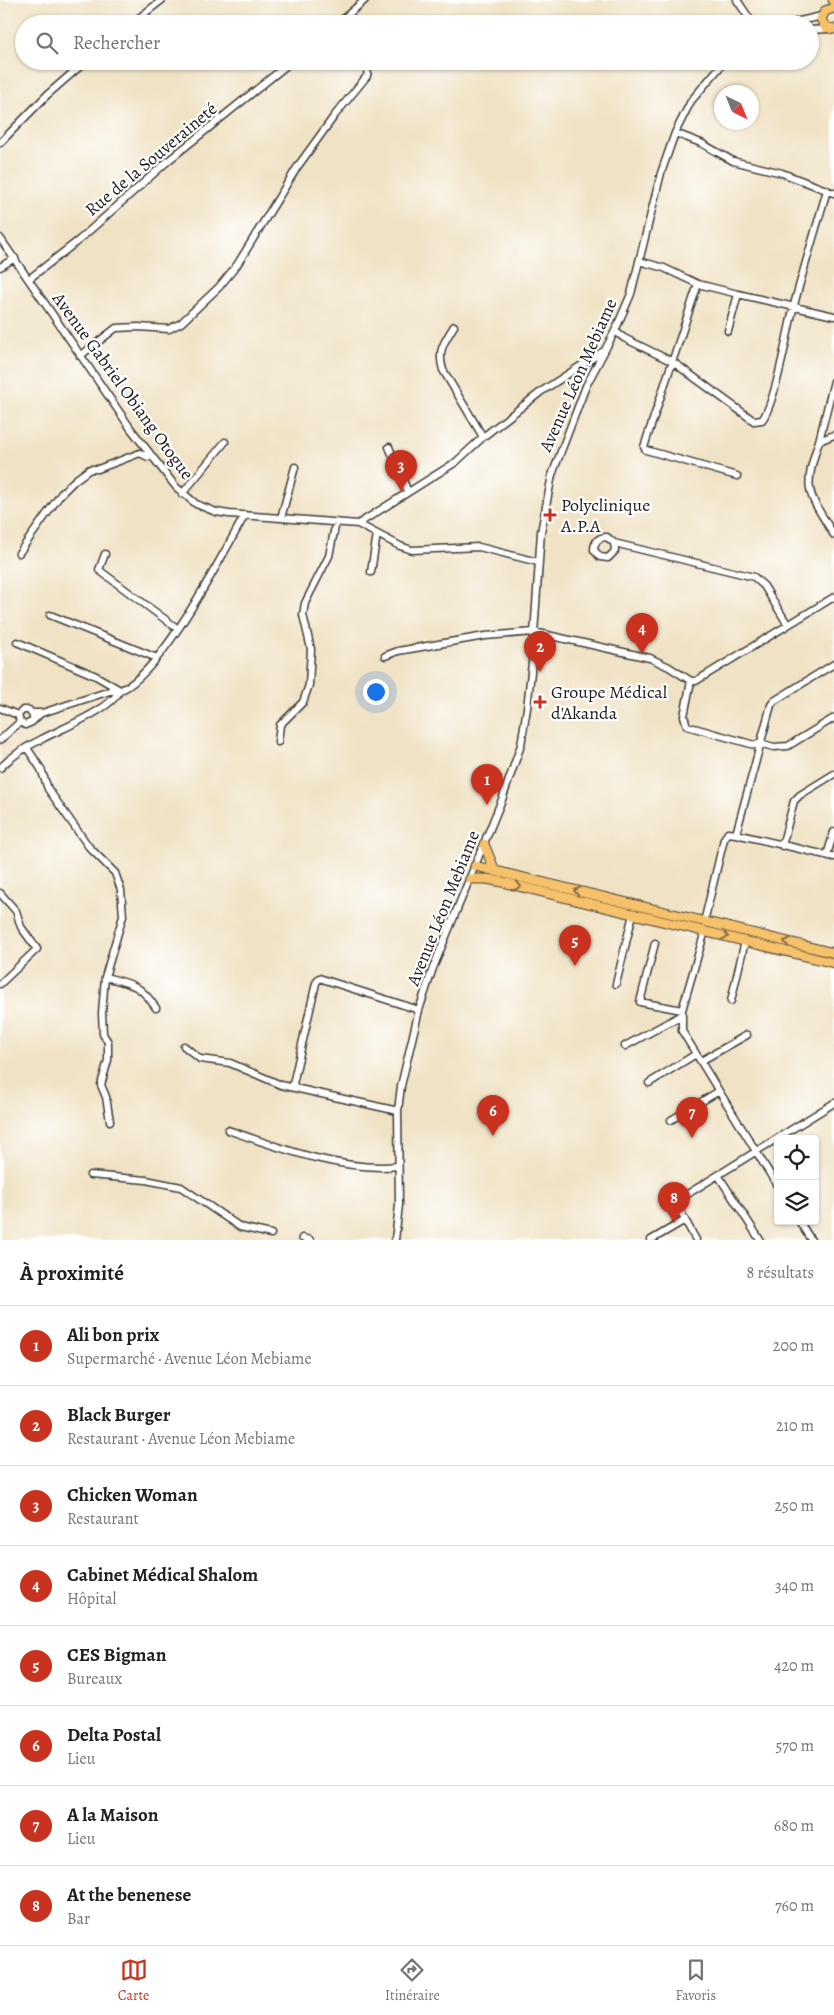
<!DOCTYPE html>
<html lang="fr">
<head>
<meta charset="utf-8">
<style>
	:root { --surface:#fff; --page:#f6f6f6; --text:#202124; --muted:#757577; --line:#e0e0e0; --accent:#c8321e }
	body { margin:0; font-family:Alegreya,serif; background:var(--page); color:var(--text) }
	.controls { position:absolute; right:15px; bottom:15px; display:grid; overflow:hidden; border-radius:5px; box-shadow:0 1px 4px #0004 }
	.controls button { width:45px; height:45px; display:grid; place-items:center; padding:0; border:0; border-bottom:1px solid var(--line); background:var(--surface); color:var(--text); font:25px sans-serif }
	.compass { position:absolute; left:714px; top:85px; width:45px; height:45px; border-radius:50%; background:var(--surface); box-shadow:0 1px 4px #0004; rotate:137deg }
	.you { position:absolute; left:375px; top:691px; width:18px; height:18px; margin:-12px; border:4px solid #fff; border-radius:50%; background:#1a73e8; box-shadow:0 0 0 8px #1a73e833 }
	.badge { display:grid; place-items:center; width:32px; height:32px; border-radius:50%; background:var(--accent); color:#fff; font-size:16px; font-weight:700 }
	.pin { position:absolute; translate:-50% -41px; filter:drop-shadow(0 1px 2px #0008) }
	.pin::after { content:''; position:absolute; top:26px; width:18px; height:15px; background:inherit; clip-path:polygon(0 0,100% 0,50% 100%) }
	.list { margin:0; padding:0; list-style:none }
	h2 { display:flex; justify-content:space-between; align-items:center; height:65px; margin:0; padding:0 20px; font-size:21px }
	h2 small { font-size:16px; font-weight:400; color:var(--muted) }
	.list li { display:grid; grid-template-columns:32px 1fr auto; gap:15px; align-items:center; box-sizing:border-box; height:80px; padding:0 20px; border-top:1px solid var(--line) }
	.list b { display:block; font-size:19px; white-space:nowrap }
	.list p { margin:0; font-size:16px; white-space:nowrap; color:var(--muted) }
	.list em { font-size:16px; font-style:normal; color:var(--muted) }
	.icon { flex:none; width:28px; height:28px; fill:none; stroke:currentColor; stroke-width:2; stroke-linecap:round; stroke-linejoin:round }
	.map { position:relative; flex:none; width:834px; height:1240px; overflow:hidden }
	.search { position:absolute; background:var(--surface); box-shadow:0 1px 4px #0004; left:15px; right:15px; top:15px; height:55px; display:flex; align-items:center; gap:12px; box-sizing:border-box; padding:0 18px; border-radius:28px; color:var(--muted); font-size:19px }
	.sheet { height:705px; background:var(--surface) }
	nav { display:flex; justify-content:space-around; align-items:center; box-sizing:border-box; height:70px; border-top:1px solid var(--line); background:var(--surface); font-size:14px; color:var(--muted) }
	nav a { display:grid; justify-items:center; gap:2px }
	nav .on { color:var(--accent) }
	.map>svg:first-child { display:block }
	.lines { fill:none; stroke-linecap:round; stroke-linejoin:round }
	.minor-casing { stroke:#3c3a35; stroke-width:9 }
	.major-casing { stroke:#3c3a35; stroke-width:11 }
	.minor { stroke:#fff; stroke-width:6 }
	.major { stroke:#f5c16b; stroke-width:9 }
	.oneway { stroke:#886e44 }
	.poi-dot { fill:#c8321e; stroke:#fff; stroke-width:2 }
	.labels { text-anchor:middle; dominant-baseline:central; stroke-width:4.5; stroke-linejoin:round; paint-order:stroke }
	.street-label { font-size:18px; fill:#1c1c1c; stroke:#fff }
	.poi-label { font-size:18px; fill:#1c1c1c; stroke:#fff; text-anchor:start }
</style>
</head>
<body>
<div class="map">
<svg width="834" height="1240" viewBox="0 0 834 1240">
	<rect width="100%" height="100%" fill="#fff"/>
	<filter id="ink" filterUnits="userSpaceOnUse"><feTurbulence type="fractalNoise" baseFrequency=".02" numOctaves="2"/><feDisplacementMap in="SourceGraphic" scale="10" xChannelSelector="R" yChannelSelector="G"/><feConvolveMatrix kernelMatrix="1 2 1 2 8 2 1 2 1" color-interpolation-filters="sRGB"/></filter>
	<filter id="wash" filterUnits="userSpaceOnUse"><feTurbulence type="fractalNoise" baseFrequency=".0096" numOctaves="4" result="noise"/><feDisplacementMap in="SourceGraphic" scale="20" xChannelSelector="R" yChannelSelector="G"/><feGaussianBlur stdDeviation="1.12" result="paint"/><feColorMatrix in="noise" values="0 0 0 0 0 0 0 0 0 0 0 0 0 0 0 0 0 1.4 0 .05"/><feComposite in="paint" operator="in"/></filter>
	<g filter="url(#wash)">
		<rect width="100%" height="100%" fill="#f0e2c4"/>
	</g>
	<g filter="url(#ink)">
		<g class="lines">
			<defs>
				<path id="minor" d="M 737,0 L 753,24
					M 131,24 L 162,0
					M 337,24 L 365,0
					M 786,24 L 822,16
					M 810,30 L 829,29
					M 675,133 L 701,143 L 733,161 L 782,173 L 834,193
					M 0,143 L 47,95 L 86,61
					M 0,238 L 131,429 L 176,487 L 196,504 L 216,512 L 229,514 L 358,524 L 400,546 L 412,550 L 479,547 L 538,562
					M 639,261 L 664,268 L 698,284 L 738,294
					M 0,267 L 15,258
					M 29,279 L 79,240 L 169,160 L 292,61
					M 698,284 L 644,447 L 646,450 L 737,476
					M 454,326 C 444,343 437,350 443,370 L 483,437
					M 615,331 L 624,338 L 673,362 L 754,421 L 762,420 C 775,405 788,329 794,305 C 804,267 816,229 827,190
					M 728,331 L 738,294 L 834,316
					M 80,356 L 116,328 L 138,327 L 169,329 L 181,323 L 219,287 L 237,265 L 298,166 L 335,115 L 367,76 L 368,68 L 364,61
					M 834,435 L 819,441 C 802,492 808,492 834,535
					M 819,441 L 834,381
					M 389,447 L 408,492
					M 182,494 L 225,442
					M 281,518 L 295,467
					M 358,524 L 456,462 L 483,437 L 542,391 L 602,352
					M 614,543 L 615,551 L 608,558 L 600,557 L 594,550 C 594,541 599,537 607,537 L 614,543 L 754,577 L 764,586 L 788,625
					M 19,553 L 61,494 L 75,480 L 90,469 L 98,469 L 140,453 L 148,457 L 151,455
					M 105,554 L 99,570 L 178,629
					M 371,572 L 377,534
					M 50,615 L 157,658
					M 17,642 L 96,676 L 120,690
					M 385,656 L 398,651 L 485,636 L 534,632 L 650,658 L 669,667 L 691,681 L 696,681 L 834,597
					M 691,681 L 684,716 L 687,726 L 758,746
					M 0,708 L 18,715
					M 32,713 L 42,713 L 110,691 C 113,691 118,691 121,690 C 162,673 222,555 245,515
					M 33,719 L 33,716 L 29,710 L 23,710 L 18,715 L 20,722 L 25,725 L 32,722 L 41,713
					M 0,740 L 20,722
					M 278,742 L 280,725 L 303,702 L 309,685 L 311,649 L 303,615 L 305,603 L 329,556 L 336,522
					M 759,743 L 774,747 L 788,746 L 834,718
					M 27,748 L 41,769 L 48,789 L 89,847 L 115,873 L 121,890 L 123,916 L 105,977 L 102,1013 L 103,1034 L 108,1042 L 108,1060 L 101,1085 L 106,1097 L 110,1121
					M 0,768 C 12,756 27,746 42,739 C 62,728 111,710 120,690
					M 736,834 L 771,705 L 774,701 L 834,664
					M 782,846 L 794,801 L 800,795 L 834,774
					M 827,855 L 834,832
					M 0,893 L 16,911 L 21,927 L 37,949 L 0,984
					M 704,922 L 724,839 L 728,833 L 736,834 L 834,857
					M 705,931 L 682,1010 L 682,1031 L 778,1187
					M 655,943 L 640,1002 L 682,1010
					M 105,977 C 132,984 140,984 156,1008
					M 616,984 L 633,914
					M 731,1001 L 745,941
					M 184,1046 L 200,1059 L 230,1063 L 281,1085 L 398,1111
					M 625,1046 L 682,1015
					M 701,1061 L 747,1035
					M 649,1083 L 696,1054
					M 295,1087 L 293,1084 L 316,983 L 319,978 L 419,1010
					M 671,1120 L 719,1091
					M 228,1130 C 279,1148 344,1172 398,1166
					M 90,1175 L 146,1180 L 181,1187 L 240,1227 L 271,1234
					M 718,1175 L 760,1240
					M 799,1221 L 811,1240
					M 302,1238 L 310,1240
					M 395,1240 L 399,1205 L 398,1111 L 401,1086 L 419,1010 L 433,968 L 503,797 L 521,745 L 527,708 L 532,663 L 541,532 L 552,475 L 586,386 L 615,331 L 631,294 L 661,173 L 675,133 L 691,101 L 725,61
					M 651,1240 L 685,1220
					M 696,1240 L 678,1207 L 686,1195 L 834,1103"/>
				<path id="major" d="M 833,0 L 834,1
					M 834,8 L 825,11 L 821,19 L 825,27 L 834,29
					M 484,844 L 495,871
					M 475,866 L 834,953
					M 470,879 L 487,879 L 502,882 L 834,963"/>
			</defs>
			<use href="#minor" class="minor-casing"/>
			<use href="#major" class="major-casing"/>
			<use href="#minor" class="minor"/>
			<use href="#major" class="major"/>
		</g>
		<defs><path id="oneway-chevron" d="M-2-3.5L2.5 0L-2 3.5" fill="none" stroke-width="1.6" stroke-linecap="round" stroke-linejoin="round" transform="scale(1.25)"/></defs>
		<g class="oneway">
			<use href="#oneway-chevron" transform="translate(518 886) rotate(13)"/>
			<use href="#oneway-chevron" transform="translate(577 891) rotate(-166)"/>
			<use href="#oneway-chevron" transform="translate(725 936) rotate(14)"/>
			<use href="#oneway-chevron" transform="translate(787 942) rotate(-166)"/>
		</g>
	</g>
	<g class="poi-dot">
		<path d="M547.5 507.5h5v5h5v5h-5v5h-5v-5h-5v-5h5z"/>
		<path d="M537.5 694.5h5v5h5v5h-5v5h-5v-5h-5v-5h5z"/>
	</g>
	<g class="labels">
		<g class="street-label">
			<text transform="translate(151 159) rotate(-40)">Rue de la Souveraineté</text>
			<text transform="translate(578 375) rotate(-66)">Avenue Léon Mebiame</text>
			<text transform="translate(123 386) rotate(54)">Avenue Gabriel Obiang Otogue</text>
			<text transform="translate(443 908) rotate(-68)">Avenue Léon Mebiame</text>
		</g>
		<g class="poi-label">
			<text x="561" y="505">Polyclinique<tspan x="561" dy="21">A.P.A</tspan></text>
			<text x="551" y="692">Groupe Médical<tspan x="551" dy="21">d'Akanda</tspan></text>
		</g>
	</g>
</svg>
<div class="controls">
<button><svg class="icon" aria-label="locate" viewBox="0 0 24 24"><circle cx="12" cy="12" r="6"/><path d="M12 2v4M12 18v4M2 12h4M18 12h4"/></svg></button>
<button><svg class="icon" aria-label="layers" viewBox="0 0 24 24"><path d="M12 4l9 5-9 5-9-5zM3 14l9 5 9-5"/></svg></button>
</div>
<svg class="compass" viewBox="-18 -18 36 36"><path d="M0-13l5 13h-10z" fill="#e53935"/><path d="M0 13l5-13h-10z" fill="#757577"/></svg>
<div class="you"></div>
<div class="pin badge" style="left:487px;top:805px">1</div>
<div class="pin badge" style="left:540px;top:672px">2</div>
<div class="pin badge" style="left:401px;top:491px">3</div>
<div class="pin badge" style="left:642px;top:654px">4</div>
<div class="pin badge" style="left:575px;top:966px">5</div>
<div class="pin badge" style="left:493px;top:1136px">6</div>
<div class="pin badge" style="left:692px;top:1138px">7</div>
<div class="pin badge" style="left:674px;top:1223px">8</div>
<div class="search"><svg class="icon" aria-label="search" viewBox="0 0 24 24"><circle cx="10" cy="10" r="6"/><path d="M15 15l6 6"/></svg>Rechercher</div>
</div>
<section class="sheet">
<h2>À proximité<small>8 résultats</small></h2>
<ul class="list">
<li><span class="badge">1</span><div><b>Ali bon prix</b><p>Supermarché · Avenue Léon Mebiame</p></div><em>200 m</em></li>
<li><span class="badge">2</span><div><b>Black Burger</b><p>Restaurant · Avenue Léon Mebiame</p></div><em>210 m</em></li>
<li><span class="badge">3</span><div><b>Chicken Woman</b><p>Restaurant</p></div><em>250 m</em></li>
<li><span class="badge">4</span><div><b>Cabinet Médical Shalom</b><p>Hôpital</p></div><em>340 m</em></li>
<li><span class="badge">5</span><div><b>CES Bigman</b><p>Bureaux</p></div><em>420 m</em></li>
<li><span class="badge">6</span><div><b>Delta Postal</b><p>Lieu</p></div><em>570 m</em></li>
<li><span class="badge">7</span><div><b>A la Maison</b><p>Lieu</p></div><em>680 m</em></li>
<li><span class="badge">8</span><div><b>At the benenese</b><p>Bar</p></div><em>760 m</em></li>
</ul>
</section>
<nav>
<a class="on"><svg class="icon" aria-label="map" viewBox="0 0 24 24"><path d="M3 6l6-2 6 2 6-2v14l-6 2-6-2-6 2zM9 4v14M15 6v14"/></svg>Carte</a>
<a><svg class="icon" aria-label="directions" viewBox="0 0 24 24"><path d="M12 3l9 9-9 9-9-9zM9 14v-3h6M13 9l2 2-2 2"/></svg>Itinéraire</a>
<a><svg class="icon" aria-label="saved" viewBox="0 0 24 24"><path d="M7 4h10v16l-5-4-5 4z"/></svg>Favoris</a>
</nav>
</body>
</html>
